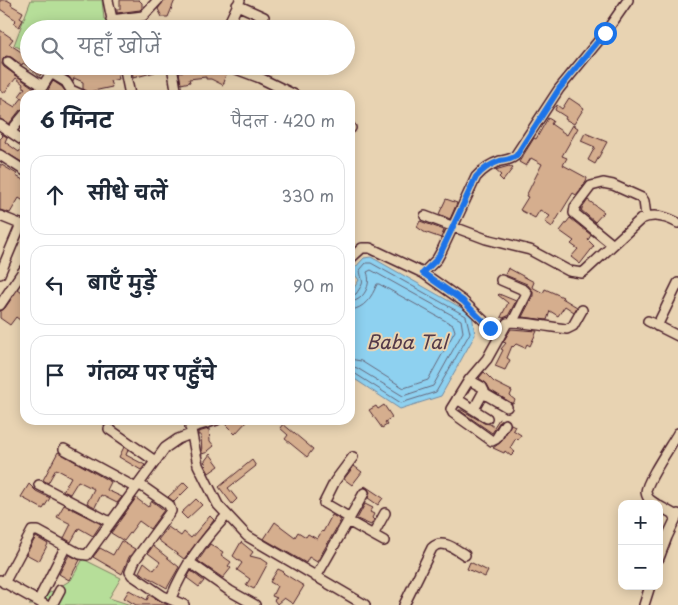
<!DOCTYPE html>
<html lang="hi">
<head>
<meta charset="utf-8">
<style>
	:root { --surface:#fff; --page:#f2f2f3; --text:#1f2937; --muted:#747a83; --line:#e0e1e3 }
	body { margin:0; font-family:"Playpen Sans","Playpen Sans Deva",sans-serif; background:var(--page); color:var(--text) }
	.controls { position:absolute; right:15px; bottom:15px; display:grid; overflow:hidden; border-radius:10px; box-shadow:0 2px 12px #0003 }
	.controls button { width:45px; height:45px; display:grid; place-items:center; padding:0; border:0; border-bottom:1px solid var(--line); background:var(--surface); color:var(--text); font:25px sans-serif }
	.stop { position:absolute; width:15px; height:15px; margin:-11px; border:4px solid #1a73e8; border-radius:50%; background:#fff }
	.stop.end { background:#1a73e8; border-color:#fff; box-shadow:0 1px 5px #0008 }
	.list { margin:0; padding:0; list-style:none }
	h2 { display:flex; justify-content:space-between; align-items:center; height:65px; margin:0; padding:0 20px; font-size:21px }
	h2 small { font-size:16px; font-weight:400; color:var(--muted) }
	.list li { display:grid; grid-template-columns:32px 1fr auto; gap:15px; align-items:center; box-sizing:border-box; height:80px; margin:0 10px 10px; padding:0 10px; border:1px solid var(--line); border-radius:15px }
	.list b { display:block; font-size:19px; white-space:nowrap }
	.list em { font-size:16px; font-style:normal; color:var(--muted) }
	.icon { flex:none; width:28px; height:28px; fill:none; stroke:currentColor; stroke-width:2; stroke-linecap:round; stroke-linejoin:round }
	.map { position:relative; flex:none; width:678px; height:605px; overflow:hidden }
	.search { position:absolute; background:var(--surface); box-shadow:0 2px 12px #0003; left:20px; top:20px; width:335px; height:55px; display:flex; align-items:center; gap:12px; box-sizing:border-box; padding:0 18px; border-radius:28px; color:var(--muted); font-size:19px }
	.panel { position:absolute; background:var(--surface); box-shadow:0 2px 12px #0003; left:20px; top:90px; width:335px; height:335px; border-radius:15px }
	.map>svg:first-child { display:block }
	.green { fill:#b6de99; stroke:#807e62 }
	.water { fill:#8ed1f0; stroke:#738aa1 }
	.lines { fill:none; stroke-linecap:round; stroke-linejoin:round }
	.shore { stroke:#65667a; stroke-width:1 }
	.building { fill:#d5ae8e; stroke:#4a1f2b }
	.minor-casing { stroke:#4a1f2b; stroke-width:12 }
	.minor { stroke:#e8d3b2; stroke-width:9 }
	.route { stroke:#1a73e8; stroke-width:6 }
	.labels { text-anchor:middle; dominant-baseline:central; stroke-width:4; stroke-linejoin:round; paint-order:stroke }
	.water-label { font-size:19px; font-style:italic; fill:#543a49; stroke:#e8d3b2 }
</style>
</head>
<body>
<div class="map">
<svg width="678" height="605" viewBox="0 0 678 605">
	<rect width="100%" height="100%" fill="#e8d3b2"/>
	<filter id="ink" filterUnits="userSpaceOnUse"><feTurbulence type="fractalNoise" baseFrequency=".02" numOctaves="2"/><feDisplacementMap in="SourceGraphic" scale="10" xChannelSelector="R" yChannelSelector="G"/><feConvolveMatrix kernelMatrix="1 2 1 2 8 2 1 2 1" color-interpolation-filters="sRGB"/></filter>
	<g filter="url(#ink)">
		<path class="green" d="M 31,0 L 102,0 L 104,19 L 108,21 L 106,29 L 29,29 L 29,53 L 14,45 Z
			M 83,559 L 121,578 L 109,598 L 131,605 L 29,605 L 71,580 Z"/>
		<path class="water" d="M 371,257 L 472,314 L 475,335 L 441,396 L 400,409 L 350,376 L 350,294 L 359,280 L 352,271 L 364,258 Z"/>
		<g class="lines">
			<path class="shore" d="M 350,296 L 356,294 C 366,279 362,285 360,270 L 366,263 L 371,263 L 466,316 L 470,333 L 436,392 L 401,403 L 354,373 L 350,372
				M 350,302 C 364,301 372,284 367,272 L 371,270 L 461,320 L 463,332 L 433,386 L 403,396 L 357,368 L 350,366
				M 350,310 C 364,309 372,297 377,284 L 379,284 L 453,325 L 455,331 L 428,380 L 404,388 L 361,361 L 350,359"/>
		</g>
		<path class="building" d="M 0,0 L 7,0 L 12,3 L 11,5 L 23,12 L 20,18 L 23,20 L 19,27 L 13,23 L 16,20 L 0,9 Z
			M 120,0 L 139,0 L 142,3 L 142,8 L 140,10 L 117,13 L 117,9 L 120,9 Z
			M 164,0 L 175,0 L 168,17 L 162,17 L 158,9 Z
			M 0,30 L 13,39 L 9,44 L 29,57 L 29,66 L 47,66 L 40,76 L 23,63 L 22,65 L 11,57 L 6,56 L 3,59 L 2,64 L 4,67 L 34,88 L 31,95 L 25,95 L 25,108 L 20,110 L 9,124 L 0,119 L 0,98 L 15,107 L 22,98 L 19,96 L 25,88 L 22,86 L 23,84 L 16,78 L 4,93 L 0,90 Z
			M 60,66 L 115,66 L 119,79 L 110,81 L 112,87 L 89,92 L 88,95 L 87,91 L 83,89 L 83,82 L 74,78 L 73,82 L 69,77 L 59,70 Z
			M 137,66 L 154,66 L 155,72 L 133,78 L 132,67 Z
			M 188,66 L 222,66 L 227,72 L 224,80 L 225,80 L 223,85 L 211,79 L 206,79 L 206,77 L 189,79 L 190,82 L 181,84 L 179,72 L 188,71 Z
			M 53,81 L 62,87 L 68,95 L 55,95 L 48,90 Z
			M 569,98 L 584,108 L 574,124 L 565,119 L 566,117 L 555,110 L 557,105 L 562,109 Z
			M 548,118 L 553,121 L 551,124 L 567,135 L 573,125 L 578,128 L 562,156 L 567,158 L 563,165 L 587,178 L 586,182 L 576,195 L 573,193 L 552,227 L 545,222 L 550,216 L 540,210 L 535,218 L 520,210 L 528,197 L 526,196 L 542,164 L 531,158 L 526,166 L 519,162 L 534,138 L 536,139 Z
			M 0,133 L 7,137 L 5,142 L 19,152 L 22,147 L 25,148 L 25,164 L 0,149 L 0,139 L 3,136 Z
			M 585,133 L 607,142 L 595,164 L 588,160 L 595,147 L 581,141 Z
			M 0,164 L 17,174 L 16,176 L 25,181 L 25,202 L 19,198 L 10,213 L 0,210 Z
			M 509,166 L 513,168 L 503,181 L 499,177 L 501,175 L 495,170 Z
			M 446,199 L 457,203 L 450,219 L 439,214 Z
			M 588,200 L 604,212 L 595,222 L 581,210 Z
			M 570,218 L 591,235 L 588,240 L 594,246 L 580,264 L 571,257 L 578,249 L 571,244 L 574,241 L 560,231 Z
			M 420,221 L 444,230 L 441,238 L 424,232 L 417,227 Z
			M 508,268 L 534,282 L 532,287 L 543,293 L 545,289 L 563,297 L 562,298 L 577,307 L 574,312 L 565,306 L 558,316 L 550,311 L 547,320 L 522,317 L 533,296 L 533,291 L 527,284 L 505,275 Z
			M 18,289 L 25,294 L 25,324 L 16,317 L 10,325 L 0,318 L 0,312 L 5,308 Z
			M 499,294 L 516,301 L 508,316 L 503,318 L 501,317 L 508,303 L 498,295 Z
			M 511,329 L 537,331 L 530,346 L 527,344 L 525,348 L 516,344 L 513,347 L 512,346 L 507,358 L 510,360 L 505,370 L 495,366 L 503,350 L 501,349 L 506,343 L 503,342 Z
			M 484,372 L 494,382 L 512,391 L 510,396 L 515,400 L 513,404 L 490,390 L 487,384 L 479,378 Z
			M 384,405 L 392,417 L 385,422 L 387,425 L 382,428 L 369,410 L 376,406 L 378,409 Z
			M 459,410 L 462,410 L 484,423 L 490,424 L 494,427 L 499,419 L 501,420 L 492,433 Z
			M 223,420 L 248,420 L 235,434 L 223,422 Z
			M 283,424 L 313,449 L 307,457 L 285,439 L 288,435 L 280,428 Z
			M 511,424 L 515,426 L 513,430 L 521,435 L 518,440 L 516,438 L 510,448 L 515,452 L 511,456 L 505,451 L 504,453 L 493,448 L 501,442 Z
			M 209,429 L 210,441 L 214,446 L 208,451 L 208,452 L 202,454 L 201,435 L 198,435 L 198,432 Z
			M 124,447 L 128,450 L 126,455 L 145,465 L 141,470 L 119,457 Z
			M 58,452 L 111,482 L 107,490 L 122,497 L 117,503 L 101,495 L 95,507 L 87,503 L 94,489 L 78,481 L 70,494 L 63,491 L 71,477 L 56,469 L 48,483 L 43,480 Z
			M 210,454 L 219,466 L 209,473 L 205,466 L 207,464 L 204,462 Z
			M 252,460 L 256,466 L 228,488 L 237,499 L 232,504 L 219,487 Z
			M 354,466 L 362,472 L 352,485 L 344,479 Z
			M 184,482 L 189,487 L 174,502 L 168,497 Z
			M 29,484 L 36,491 L 50,498 L 43,509 L 21,497 Z
			M 365,486 L 383,498 L 378,505 L 368,498 L 370,492 L 367,488 L 364,487 Z
			M 136,498 L 148,507 L 152,501 L 164,510 L 150,529 L 139,521 L 124,541 L 111,533 Z
			M 196,499 L 202,505 L 187,519 L 181,513 Z
			M 365,504 L 373,508 L 370,512 L 374,514 L 372,518 L 374,520 L 371,525 L 357,519 Z
			M 64,505 L 101,524 L 93,536 L 79,528 L 71,542 L 64,538 L 71,524 L 57,517 Z
			M 332,515 L 341,520 L 317,562 L 309,557 L 306,563 L 264,539 L 275,522 L 295,537 L 298,532 L 306,537 L 308,534 L 317,539 L 322,531 L 323,532 Z
			M 210,516 L 214,520 L 184,559 L 158,540 L 168,527 L 181,536 L 184,532 L 191,538 Z
			M 36,537 L 48,544 L 39,561 L 26,554 Z
			M 121,541 L 135,549 L 129,557 L 122,574 L 93,557 L 100,548 L 113,555 Z
			M 241,542 L 253,552 L 250,556 L 262,559 L 268,563 L 254,589 L 246,585 L 250,579 L 237,570 L 242,563 L 233,556 Z
			M 210,544 L 223,552 L 221,555 L 231,562 L 228,566 L 231,568 L 223,578 L 198,561 Z
			M 153,546 L 179,567 L 167,588 L 139,572 L 144,562 L 154,570 L 160,562 L 148,553 Z
			M 69,555 L 80,560 L 69,580 L 59,574 Z
			M 470,562 L 488,571 L 485,577 L 467,569 Z
			M 278,569 L 284,572 L 283,573 L 304,586 L 293,604 L 284,598 L 277,604 L 274,600 L 277,598 L 272,596 L 277,586 L 270,582 Z
			M 191,571 L 204,581 L 199,587 L 187,578 Z
			M 129,590 L 147,600 L 149,595 L 168,605 L 136,605 L 124,598 Z"/>
		<g class="lines">
			<defs>
				<path id="minor" d="M 108,0 L 114,29
					M 237,5 L 264,17
					M 111,20 L 143,16 L 158,0
					M 232,29 L 228,25 L 240,0
					M 8,62 L 18,70 L 43,86
					M 124,66 L 130,95
					M 172,66 L 177,95
					M 228,66 L 260,78 L 295,95
					M 51,73 L 66,82 L 71,90 L 82,95
					M 37,95 L 51,73 L 54,66
					M 0,125 L 25,142
					M 350,127 L 351,128
					M 11,131 L 25,114
					M 0,155 L 25,171
					M 0,216 L 25,226
					M 425,216 L 486,239 L 530,250 L 569,271 L 582,273 L 586,270 L 641,219 C 653,213 667,217 678,223
					M 613,245 L 574,213 L 575,207 L 591,186 L 603,183 L 613,185 L 642,198 L 644,201 L 646,216
					M 350,259 L 362,248 L 370,248 L 423,273 L 463,301 L 499,335
					M 423,273 L 437,259 L 442,250 L 476,177 C 482,170 491,164 500,161 C 506,160 510,160 515,156 L 559,89 L 605,33 L 628,0
					M 0,274 L 21,224
					M 501,280 L 524,290 L 527,293 L 513,321
					M 0,305 L 25,268
					M 648,321 L 678,336
					M 657,326 L 678,283
					M 469,380 L 482,387 L 484,391 L 474,409
					M 483,393 L 507,407
					M 457,399 L 487,418
					M 189,420 L 198,465 L 218,505 L 247,536 L 365,605
					M 505,424 L 496,439 L 492,441 L 453,413 L 451,409 L 469,380 L 487,359 L 507,323 C 513,320 557,328 567,329 L 573,326 L 582,310
					M 190,428 L 217,420
					M 109,429 L 155,461
					M 64,449 L 136,488
					M 139,484 L 169,505 L 171,511 L 135,560 L 130,572 L 132,575 L 163,596 L 184,605
					M 39,485 L 110,522
					M 656,504 C 651,501 647,499 646,492 C 646,482 672,444 678,433
					M 659,506 L 677,516
					M 350,518 L 324,503 L 335,481 L 353,457
					M 348,521 L 384,541
					M 373,535 L 385,513
					M 659,558 L 667,537 L 678,514
					M 189,562 L 230,591 L 255,605
					M 316,577 L 364,493
					M 0,580 L 45,605
					M 4,583 L 32,531 L 38,531 L 80,554 L 87,555 L 165,448 L 178,439 L 191,434
					M 171,598 C 185,564 202,542 227,515
					M 38,601 L 66,546
					M 52,605 L 60,590
					M 404,605 L 432,548 C 442,538 455,549 465,555
					M 644,605 L 650,586"/>
			</defs>
			<use href="#minor" class="minor-casing"/>
			<use href="#minor" class="minor"/>
		</g>
	</g>
	<g class="lines" filter="url(#ink)">
		<path class="route" d="M 490,328 L 463,301 L 423,273 L 437,259 L 442,250 L 476,177 C 482,170 491,164 500,161 C 506,160 510,160 516,156 L 559,89 L 605,33"/>
	</g>
	<g class="labels">
		<g class="water-label">
			<text x="407" y="341">Baba Tal</text>
		</g>
	</g>
</svg>
<div class="controls">
<button>+</button>
<button>−</button>
</div>
<div class="stop" style="left:605px;top:33px"></div>
<div class="stop end" style="left:490px;top:328px"></div>
<div class="search"><svg class="icon" aria-label="search" viewBox="0 0 24 24"><circle cx="10" cy="10" r="6"/><path d="M15 15l6 6"/></svg>यहाँ खोजें</div>
<section class="panel">
<h2>6 मिनट<small>पैदल · 420 m</small></h2>
<ul class="list">
<li><svg class="icon" aria-label="ahead" viewBox="0 0 24 24"><path d="M12 20V5M6 11l6-6 6 6"/></svg><div><b>सीधे चलें</b></div><em>330 m</em></li>
<li><svg class="icon" aria-label="left" viewBox="0 0 24 24"><path d="M17 20v-9H6M10 6l-5 5 5 5"/></svg><div><b>बाएँ मुड़ें</b></div><em>90 m</em></li>
<li><svg class="icon" aria-label="arrive" viewBox="0 0 24 24"><path d="M6 21V4h12l-3 4 3 4H6"/></svg><div><b>गंतव्य पर पहुँचे</b></div></li>
</ul>
</section>
</div>
</body>
</html>
